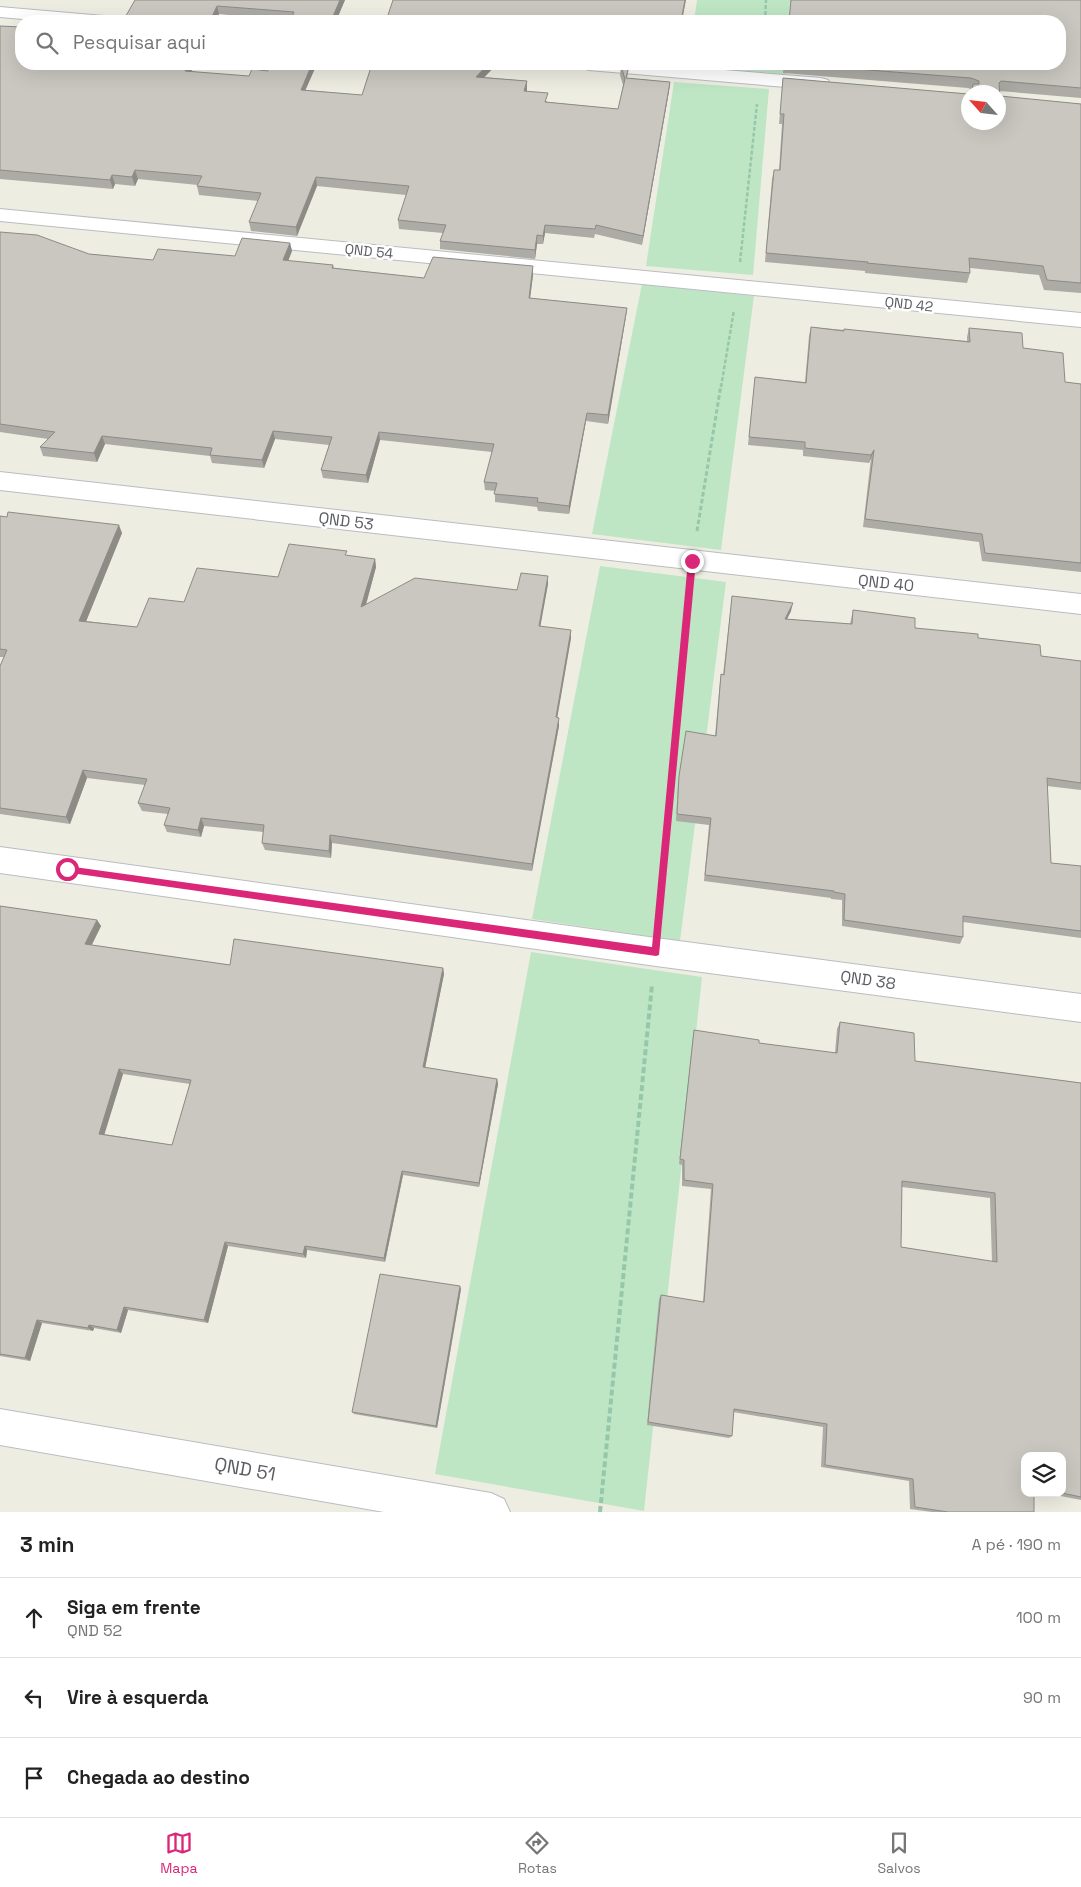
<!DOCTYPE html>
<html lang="pt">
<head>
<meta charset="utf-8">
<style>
	:root { --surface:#fff; --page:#f2f2f2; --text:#222; --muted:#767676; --line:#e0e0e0; --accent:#db2777 }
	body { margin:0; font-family:"Space Grotesk",sans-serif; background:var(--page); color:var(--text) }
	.controls { position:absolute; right:15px; bottom:15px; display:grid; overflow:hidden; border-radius:10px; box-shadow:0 5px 20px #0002 }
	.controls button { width:45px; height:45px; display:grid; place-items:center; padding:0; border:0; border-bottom:1px solid var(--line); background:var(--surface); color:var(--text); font:25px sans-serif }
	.compass { position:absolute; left:961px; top:85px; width:45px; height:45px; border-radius:50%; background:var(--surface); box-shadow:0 5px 20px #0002; rotate:297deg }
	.stop { position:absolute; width:15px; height:15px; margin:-11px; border:4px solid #db2777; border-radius:50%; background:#fff }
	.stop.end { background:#db2777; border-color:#fff; box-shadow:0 1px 5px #0008 }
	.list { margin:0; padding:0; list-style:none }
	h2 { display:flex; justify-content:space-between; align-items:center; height:65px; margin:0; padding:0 20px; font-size:21px }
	h2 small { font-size:16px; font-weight:400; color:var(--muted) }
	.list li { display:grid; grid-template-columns:32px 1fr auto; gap:15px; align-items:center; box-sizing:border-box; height:80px; padding:0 20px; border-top:1px solid var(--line) }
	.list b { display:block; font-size:19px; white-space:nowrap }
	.list p { margin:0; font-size:16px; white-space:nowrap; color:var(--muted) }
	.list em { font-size:16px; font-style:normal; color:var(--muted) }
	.icon { flex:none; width:28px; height:28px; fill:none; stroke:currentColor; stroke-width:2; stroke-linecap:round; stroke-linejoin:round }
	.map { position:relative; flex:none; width:1081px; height:1512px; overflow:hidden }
	.search { position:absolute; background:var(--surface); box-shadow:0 5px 20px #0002; left:15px; right:15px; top:15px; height:55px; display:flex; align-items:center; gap:12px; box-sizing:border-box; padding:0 18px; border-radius:20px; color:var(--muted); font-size:19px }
	.sheet { height:305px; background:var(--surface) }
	nav { display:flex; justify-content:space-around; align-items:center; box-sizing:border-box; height:70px; border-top:1px solid var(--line); background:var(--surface); font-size:14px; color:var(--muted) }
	nav a { display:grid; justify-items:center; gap:2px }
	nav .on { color:var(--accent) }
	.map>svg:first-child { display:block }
	.green { fill:#bee6c4 }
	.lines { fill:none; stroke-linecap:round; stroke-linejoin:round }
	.minor-casing { stroke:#babcc2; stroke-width:2 }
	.path-far2 { stroke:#97c7ab; stroke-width:2.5; stroke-dasharray:4 2; stroke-linecap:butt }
	.path-far1 { stroke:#97c7ab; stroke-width:3; stroke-dasharray:4.5 2.5; stroke-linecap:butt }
	.path { stroke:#97c7ab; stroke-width:4; stroke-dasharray:6 3; stroke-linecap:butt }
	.minor { fill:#fff; fill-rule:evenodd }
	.wall { fill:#adaba5; fill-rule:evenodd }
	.shaded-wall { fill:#8d8b86 }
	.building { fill:#c9c7c0; stroke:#8d8b86; fill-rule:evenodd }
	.route { fill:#db2777 }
	.labels { text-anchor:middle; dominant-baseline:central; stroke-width:5; stroke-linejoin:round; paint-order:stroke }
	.far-street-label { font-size:14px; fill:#5b5d64; stroke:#fff }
	.street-label { font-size:16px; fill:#5b5d64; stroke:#fff }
	.near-street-label { font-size:19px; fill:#5b5d64; stroke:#fff }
</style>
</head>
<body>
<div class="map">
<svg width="1081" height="1512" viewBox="0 0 1081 1512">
	<rect width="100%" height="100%" fill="#eeede2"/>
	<path class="green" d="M 697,0 L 792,0 L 791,21 L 694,21 Z
		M 688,64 L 787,64 L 786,74 L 687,66 Z
		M 674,82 L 769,89 L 753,275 L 646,266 Z
		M 642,284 L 754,296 L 721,550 L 592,534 Z
		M 600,566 L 726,582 L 680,941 L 532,919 Z
		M 531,952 L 702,977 L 644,1511 L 435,1474 Z"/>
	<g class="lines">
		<defs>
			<path id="minor" d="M 0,7 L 104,16 L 110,17 L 113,21 L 45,21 L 0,17 Z
				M 580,64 L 651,64 L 821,78 L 828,80 L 830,84 L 828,88 L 821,90 L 589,70 L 582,68 Z
				M 0,209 L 1081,313 L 1081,327 L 0,221 Z
				M 0,472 L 1081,594 L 1081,614 L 0,490 Z
				M 0,847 L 656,938 L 1081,994 L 1081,1022 L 656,966 L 0,873 Z
				M 0,1409 L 491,1493 L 504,1499 L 510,1512 L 384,1512 L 0,1445 Z"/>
		</defs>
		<use href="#minor" class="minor-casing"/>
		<path class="path-far2" d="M 765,21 L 766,0
			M 740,262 L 757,104
			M 721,387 L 734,310"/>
		<path class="path-far1" d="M 697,531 L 721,385
			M 662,881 L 689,587"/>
		<path class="path" d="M 659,919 L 663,879
			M 600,1512 L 652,985"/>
		<use href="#minor" class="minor"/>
	</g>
	<path class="wall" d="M 135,0 L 345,0 L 336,21 L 290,21 L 219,14 L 216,21 L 123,21 Z
		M 791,0 L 1081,0 L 1081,98 L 999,91 L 1000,96 L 1081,104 L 1081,293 L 1044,290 L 1039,275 L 970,268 L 970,273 L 967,283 L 865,273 L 865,271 L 765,262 L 772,179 L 774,170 L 779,170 L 782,124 L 779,124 L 783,78 L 968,94 L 998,92 L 970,92 L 971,89 L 968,88 L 783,73 L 784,64 L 1060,64 L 1060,21 L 789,21 Z
		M 0,26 L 21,64 L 195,64 L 191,71 L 306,90 L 362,95 L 372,64 L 497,64 L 484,77 L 527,81 L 526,91 L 548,102 L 618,109 L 623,85 L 620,75 L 621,66 L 629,66 L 627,78 L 670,82 L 669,91 L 642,245 L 595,234 L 594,238 L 545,233 L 543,244 L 537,244 L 535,259 L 440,249 L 440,241 L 443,233 L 399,229 L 398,220 L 406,195 L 317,186 L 297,236 L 251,231 L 249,222 L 258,201 L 199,195 L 197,186 L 198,185 L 138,179 L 135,186 L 115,184 L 113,189 L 0,179 Z
		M 0,232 L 89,254 L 153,260 L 235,256 L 290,243 L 292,251 L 288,261 L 333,265 L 334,268 L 424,278 L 533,266 L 533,275 L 530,298 L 627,308 L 626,316 L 608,424 L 586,421 L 569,514 L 538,511 L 537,507 L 495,502 L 495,491 L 485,490 L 484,482 L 492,452 L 380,440 L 368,483 L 323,478 L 321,470 L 329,445 L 275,439 L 264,468 L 212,463 L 210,456 L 105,444 L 97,462 L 43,456 L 40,447 L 48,439 L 0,432 Z
		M 811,327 L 967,341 L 967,337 L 969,328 L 1023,348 L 1065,382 L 1081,384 L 1081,572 L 982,561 L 979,542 L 863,527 L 871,458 L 869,463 L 803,456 L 803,450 L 748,445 L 755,377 L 805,382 L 809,336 Z
		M 0,516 L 122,533 L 86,621 L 137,627 L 184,602 L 278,577 L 347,556 L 375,559 L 376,567 L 366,605 L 517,590 L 548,584 L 540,626 L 571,638 L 557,717 L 559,726 L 532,871 L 332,843 L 331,858 L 265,850 L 262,843 L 263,832 L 204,826 L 201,837 L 167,832 L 164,825 L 168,814 L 142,811 L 138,803 L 145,785 L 87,778 L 70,824 L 0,814 L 0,666 L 4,657 L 0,657 Z
		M 732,596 L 791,611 L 787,619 L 850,624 L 853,610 L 915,628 L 978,638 L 1041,656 L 1081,661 L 1081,790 L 1047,786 L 1051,863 L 1081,866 L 1081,938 L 963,922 L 963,937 L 960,944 L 842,926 L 842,900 L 831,899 L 831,898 L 704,881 L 709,825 L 676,821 L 678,783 L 686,731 L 715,736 L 720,682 L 721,674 L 723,675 Z
		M 0,906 L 97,920 L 101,926 L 92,945 L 230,965 L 443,968 L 444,974 L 425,1068 L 497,1079 L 498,1084 L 479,1187 L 403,1175 L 385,1262 L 307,1250 L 306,1258 L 228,1246 L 208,1323 L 128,1310 L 121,1333 L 94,1328 L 93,1331 L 42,1323 L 30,1361 L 0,1356 ZM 123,1074 L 190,1084 L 172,1145 L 104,1134 Z
		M 840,1022 L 915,1061 L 1081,1083 L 1081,1500 L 1045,1493 L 1062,1493 L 1025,1456 L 1034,1512 L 932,1512 L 910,1509 L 909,1481 L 821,1467 L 823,1427 L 733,1412 L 732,1436 L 729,1438 L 647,1425 L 659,1299 L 661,1295 L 703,1302 L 711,1189 L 682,1186 L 682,1165 L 679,1164 L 693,1037 L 694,1030 L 759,1043 L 835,1053 L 837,1029 ZM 902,1187 L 990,1198 L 992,1262 L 901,1247 Z
		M 461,1289 L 437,1428 L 354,1414 L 352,1412 Z"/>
	<path class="shaded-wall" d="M 340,0 L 345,0 L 336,21 L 331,21 Z
		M 685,0 L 686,0 L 682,21 L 681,21 Z
		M 217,6 L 219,14 L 216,21 L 210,21 Z
		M 188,64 L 195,64 L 187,80 L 185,71 Z
		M 312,64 L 317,64 L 302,98 L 301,90 Z
		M 488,64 L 497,64 L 476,86 L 476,77 Z
		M 527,81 L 527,90 L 524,100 L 524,91 Z
		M 670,82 L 669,91 L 642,245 L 643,236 Z
		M 135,170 L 138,179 L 135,186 L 132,177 Z
		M 112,175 L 115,184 L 113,189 L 110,180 Z
		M 316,177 L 317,186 L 297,236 L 296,227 Z
		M 545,225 L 545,233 L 543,244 L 543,236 Z
		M 537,235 L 537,244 L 535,259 L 535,250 Z
		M 290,243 L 292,251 L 285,269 L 283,260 Z
		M 533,266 L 533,275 L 529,307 L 529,298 Z
		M 627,308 L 626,316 L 608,424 L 608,415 Z
		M 587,413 L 586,421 L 569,514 L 569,506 Z
		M 273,431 L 275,439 L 264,468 L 262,460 Z
		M 379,432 L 380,440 L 368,483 L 366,475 Z
		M 102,436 L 105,444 L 97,462 L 94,453 Z
		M 874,450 L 871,458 L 869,463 L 871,455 Z
		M 119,525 L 122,533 L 83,629 L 79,621 Z
		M 375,559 L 376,567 L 363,615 L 361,607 Z
		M 548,576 L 548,584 L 539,634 L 539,626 Z
		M 793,603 L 791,611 L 783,627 L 785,619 Z
		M 571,630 L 571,638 L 556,725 L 556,717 Z
		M 559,718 L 559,726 L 532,871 L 532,864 Z
		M 83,770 L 87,778 L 70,824 L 66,817 Z
		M 201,818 L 204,826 L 201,837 L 198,830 Z
		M 330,835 L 332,843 L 331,858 L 329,851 Z
		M 97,920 L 101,926 L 89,950 L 85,944 Z
		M 443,968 L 444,974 L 424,1073 L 423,1067 Z
		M 119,1069 L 123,1074 L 103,1139 L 99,1134 Z
		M 497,1079 L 498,1084 L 479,1187 L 479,1183 Z
		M 402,1171 L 403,1175 L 385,1262 L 384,1258 Z
		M 225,1242 L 228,1246 L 208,1323 L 204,1320 Z
		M 305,1246 L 307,1250 L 306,1258 L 303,1254 Z
		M 460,1286 L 461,1289 L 437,1428 L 436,1426 Z
		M 124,1307 L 128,1310 L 121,1333 L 117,1330 Z
		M 37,1320 L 42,1323 L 30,1361 L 25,1358 Z
		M 89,1325 L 94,1328 L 93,1331 L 88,1328 Z"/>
	<path class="building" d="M 135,0 L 340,0 L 331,21 L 290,21 L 294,12 L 217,6 L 210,21 L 123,21 Z
		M 393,0 L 685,0 L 681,21 L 386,21 Z
		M 791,0 L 1081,0 L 1081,88 L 1001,81 L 999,83 L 1000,96 L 1081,104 L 1081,283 L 1047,280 L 1043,266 L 969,258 L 970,273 L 867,263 L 868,262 L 766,253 L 774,170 L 780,170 L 784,114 L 780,114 L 783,78 L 968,94 L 968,122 L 998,122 L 998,92 L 972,92 L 973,84 L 979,84 L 979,81 L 971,78 L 792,64 L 1060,64 L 1060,21 L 789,21 Z
		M 0,26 L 21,27 L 21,64 L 188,64 L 185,71 L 249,76 L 252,69 L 268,71 L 271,64 L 312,64 L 301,90 L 362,95 L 372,64 L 488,64 L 476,77 L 527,81 L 524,91 L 548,93 L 545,102 L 618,109 L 625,79 L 621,66 L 629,66 L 626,78 L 670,82 L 643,236 L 596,225 L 595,229 L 545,225 L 543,236 L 537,235 L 535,250 L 440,241 L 446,225 L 398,220 L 409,186 L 316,177 L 296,227 L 249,222 L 261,193 L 197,186 L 202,176 L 135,170 L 132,177 L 112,175 L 110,180 L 0,170 Z
		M 0,232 L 37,235 L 89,254 L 153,260 L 158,249 L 235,256 L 242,238 L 290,243 L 283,260 L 333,265 L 332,268 L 424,278 L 433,257 L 533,266 L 529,298 L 627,308 L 608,415 L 587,413 L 569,506 L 537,502 L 538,498 L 494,494 L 497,483 L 484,482 L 494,444 L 379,432 L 366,475 L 321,470 L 332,437 L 273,431 L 262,460 L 210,455 L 212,448 L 102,436 L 94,453 L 40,447 L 55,432 L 0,424 Z
		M 811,327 L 844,331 L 844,329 L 970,342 L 969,328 L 1022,333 L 1023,348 L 1063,353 L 1065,382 L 1081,384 L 1081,563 L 985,553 L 982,534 L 865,519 L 874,450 L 871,455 L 805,448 L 805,442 L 749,437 L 755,377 L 806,383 Z
		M 8,512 L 119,525 L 79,621 L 137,627 L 149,598 L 184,602 L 197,568 L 278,577 L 289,544 L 347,551 L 345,555 L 375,559 L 361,607 L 415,578 L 517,590 L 521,573 L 548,576 L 539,626 L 571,630 L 556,717 L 559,718 L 532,864 L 330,835 L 329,851 L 262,843 L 264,825 L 201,818 L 198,830 L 164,825 L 170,808 L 138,803 L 147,779 L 83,770 L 66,817 L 0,808 L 0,666 L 7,650 L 0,649 L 0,516 L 7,517 Z
		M 732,596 L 793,603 L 785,619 L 852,624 L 853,610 L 915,618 L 915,628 L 978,634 L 978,638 L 1040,645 L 1041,656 L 1081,661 L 1081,783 L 1047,778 L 1051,863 L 1081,866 L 1081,931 L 963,916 L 963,937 L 844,920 L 845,894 L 834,892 L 834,891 L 705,875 L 711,818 L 677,814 L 679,776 L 686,731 L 716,736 L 721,674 L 724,675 Z
		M 0,906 L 97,920 L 85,944 L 230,965 L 234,939 L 443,968 L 423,1067 L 497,1079 L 479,1183 L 402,1171 L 384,1258 L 305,1246 L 303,1254 L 225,1242 L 204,1320 L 124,1307 L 117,1330 L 89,1325 L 88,1328 L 37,1320 L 25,1358 L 0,1354 ZM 119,1069 L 191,1080 L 172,1145 L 99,1134 Z
		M 840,1022 L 914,1033 L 915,1061 L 1081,1083 L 1081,1497 L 1062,1493 L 1062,1456 L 1025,1456 L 1025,1493 L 1034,1493 L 1034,1512 L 948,1512 L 915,1507 L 913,1479 L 825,1465 L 827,1424 L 734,1409 L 732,1436 L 648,1422 L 661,1295 L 704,1302 L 713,1184 L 684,1180 L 684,1160 L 680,1159 L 694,1030 L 759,1040 L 759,1043 L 837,1053 ZM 902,1181 L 995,1193 L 997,1262 L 901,1247 Z
		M 380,1274 L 460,1286 L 436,1426 L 352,1412 Z"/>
	<path class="route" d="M 692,558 L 696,561 L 659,955 L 656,956 L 64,872 L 63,869 L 67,866 L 652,947 L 688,561 Z"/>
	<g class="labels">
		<g class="far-street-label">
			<text transform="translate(369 251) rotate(6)">QND 54</text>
			<text transform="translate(909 304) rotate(6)">QND 42</text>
		</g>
		<g class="street-label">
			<text transform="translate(346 521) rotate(7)">QND 53</text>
			<text transform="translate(886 583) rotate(6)">QND 40</text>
			<text transform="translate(868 980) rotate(8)">QND 38</text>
		</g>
		<g class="near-street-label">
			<text transform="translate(245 1469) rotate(10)">QND 51</text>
		</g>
	</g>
</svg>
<div class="controls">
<button><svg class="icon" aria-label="layers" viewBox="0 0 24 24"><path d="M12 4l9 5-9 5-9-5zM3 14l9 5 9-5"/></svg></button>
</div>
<svg class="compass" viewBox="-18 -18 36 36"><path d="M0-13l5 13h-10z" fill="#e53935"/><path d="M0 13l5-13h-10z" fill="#767676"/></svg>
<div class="stop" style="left:67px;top:869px"></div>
<div class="stop end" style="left:692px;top:561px"></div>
<div class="search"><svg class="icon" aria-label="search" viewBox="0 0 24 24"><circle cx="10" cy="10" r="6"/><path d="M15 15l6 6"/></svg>Pesquisar aqui</div>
</div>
<section class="sheet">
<h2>3 min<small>A pé · 190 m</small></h2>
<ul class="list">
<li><svg class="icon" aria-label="ahead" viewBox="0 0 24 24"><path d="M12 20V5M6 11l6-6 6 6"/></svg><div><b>Siga em frente</b><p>QND 52</p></div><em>100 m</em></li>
<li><svg class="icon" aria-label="left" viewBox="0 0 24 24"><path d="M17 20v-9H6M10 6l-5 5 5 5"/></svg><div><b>Vire à esquerda</b></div><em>90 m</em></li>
<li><svg class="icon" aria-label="arrive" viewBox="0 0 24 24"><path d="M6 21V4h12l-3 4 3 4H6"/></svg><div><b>Chegada ao destino</b></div></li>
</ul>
</section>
<nav>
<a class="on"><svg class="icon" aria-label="map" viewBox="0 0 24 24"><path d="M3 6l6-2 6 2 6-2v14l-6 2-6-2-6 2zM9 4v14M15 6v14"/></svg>Mapa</a>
<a><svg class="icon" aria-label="directions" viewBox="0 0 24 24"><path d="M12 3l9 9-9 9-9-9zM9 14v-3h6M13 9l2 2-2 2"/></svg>Rotas</a>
<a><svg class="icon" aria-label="saved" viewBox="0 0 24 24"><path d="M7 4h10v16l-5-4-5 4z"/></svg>Salvos</a>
</nav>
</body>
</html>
